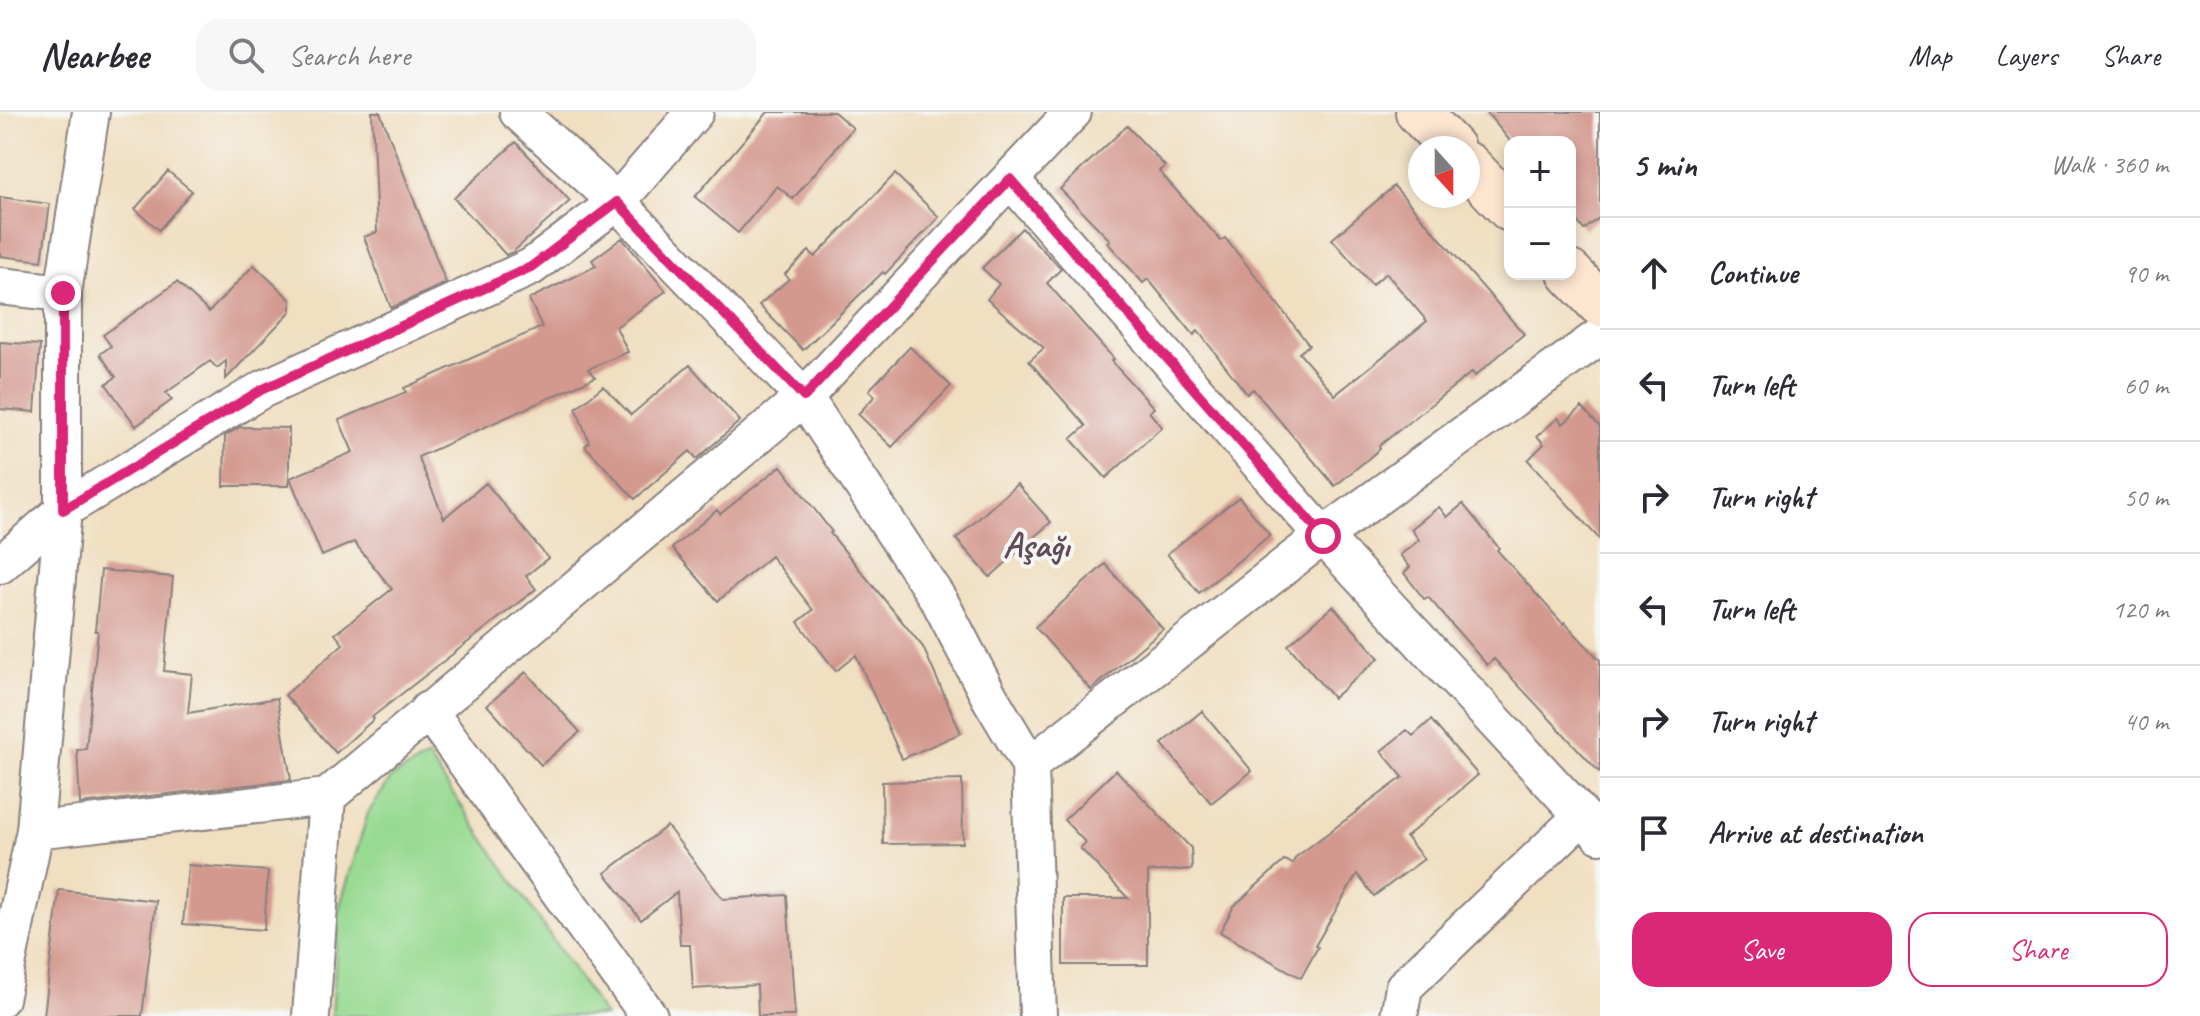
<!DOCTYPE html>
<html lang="en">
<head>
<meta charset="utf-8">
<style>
	:root { --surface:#fff; --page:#f7f7f7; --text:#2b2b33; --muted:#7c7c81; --line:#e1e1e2; --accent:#db2777 }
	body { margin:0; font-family:Caveat,sans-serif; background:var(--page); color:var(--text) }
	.controls { position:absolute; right:24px; top:24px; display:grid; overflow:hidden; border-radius:16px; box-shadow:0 4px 12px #0003 }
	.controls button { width:72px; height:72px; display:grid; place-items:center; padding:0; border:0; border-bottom:2px solid var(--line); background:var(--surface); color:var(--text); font:40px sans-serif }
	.compass { position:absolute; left:1408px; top:24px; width:72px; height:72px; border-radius:50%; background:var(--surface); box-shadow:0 4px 12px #0003; rotate:159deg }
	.stop { position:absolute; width:24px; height:24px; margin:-18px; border:6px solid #db2777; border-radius:50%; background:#fff }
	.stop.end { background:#db2777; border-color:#fff; box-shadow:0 2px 8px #0008 }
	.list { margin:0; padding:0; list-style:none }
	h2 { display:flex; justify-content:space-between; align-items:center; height:104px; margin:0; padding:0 32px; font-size:34px }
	h2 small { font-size:26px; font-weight:400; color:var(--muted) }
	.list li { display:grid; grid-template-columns:52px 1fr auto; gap:24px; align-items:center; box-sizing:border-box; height:112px; padding:0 32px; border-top:2px solid var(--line) }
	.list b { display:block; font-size:30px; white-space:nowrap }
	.list em { font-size:26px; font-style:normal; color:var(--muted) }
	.actions { display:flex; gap:16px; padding:24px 32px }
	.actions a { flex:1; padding:18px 0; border:2px solid var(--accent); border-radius:24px; text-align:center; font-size:28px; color:var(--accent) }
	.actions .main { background:var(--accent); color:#fff }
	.icon { flex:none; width:44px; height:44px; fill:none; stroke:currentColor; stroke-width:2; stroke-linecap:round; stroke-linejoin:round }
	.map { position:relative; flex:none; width:1600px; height:904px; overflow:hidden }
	header { display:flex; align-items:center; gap:48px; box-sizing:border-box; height:112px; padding:0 40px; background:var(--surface); border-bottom:2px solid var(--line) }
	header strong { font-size:38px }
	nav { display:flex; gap:44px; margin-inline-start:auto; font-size:28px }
	.search { width:560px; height:72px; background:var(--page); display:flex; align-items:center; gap:20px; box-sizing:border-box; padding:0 28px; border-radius:24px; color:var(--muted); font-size:30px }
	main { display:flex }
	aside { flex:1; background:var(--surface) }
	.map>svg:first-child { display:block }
	.green { fill:#97da91; stroke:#5c7e66; stroke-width:2 }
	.building { fill:#d3988e }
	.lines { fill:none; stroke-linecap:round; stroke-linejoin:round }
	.street-casing { stroke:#89807e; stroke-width:40 }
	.secondary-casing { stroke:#89807e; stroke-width:48 }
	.street { stroke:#fff; stroke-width:36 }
	.secondary { stroke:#fde5d0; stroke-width:44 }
	.route { stroke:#db2777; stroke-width:10 }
	.labels { text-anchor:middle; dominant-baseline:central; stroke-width:8; stroke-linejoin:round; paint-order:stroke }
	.district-label { font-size:36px; font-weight:bold; fill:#604b58; stroke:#f6f6f2 }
</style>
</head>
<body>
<header>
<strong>Nearbee</strong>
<div class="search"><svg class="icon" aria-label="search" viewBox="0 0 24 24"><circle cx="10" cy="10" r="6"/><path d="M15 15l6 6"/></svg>Search here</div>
<nav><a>Map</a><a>Layers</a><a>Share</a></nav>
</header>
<main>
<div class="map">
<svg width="1600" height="904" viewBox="0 0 1600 904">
	<rect width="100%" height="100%" fill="#f6f6f2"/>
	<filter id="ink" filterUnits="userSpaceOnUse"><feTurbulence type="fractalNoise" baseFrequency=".0125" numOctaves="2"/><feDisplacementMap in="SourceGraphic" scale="16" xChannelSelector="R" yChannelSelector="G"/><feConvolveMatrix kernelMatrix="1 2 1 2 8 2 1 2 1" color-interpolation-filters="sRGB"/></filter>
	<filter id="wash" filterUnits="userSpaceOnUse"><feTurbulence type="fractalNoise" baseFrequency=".006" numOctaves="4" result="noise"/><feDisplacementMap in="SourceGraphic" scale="32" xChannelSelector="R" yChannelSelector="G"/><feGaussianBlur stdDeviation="1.8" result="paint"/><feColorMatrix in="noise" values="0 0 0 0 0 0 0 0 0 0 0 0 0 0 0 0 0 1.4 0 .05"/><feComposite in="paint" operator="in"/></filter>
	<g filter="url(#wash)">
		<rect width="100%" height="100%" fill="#f0dfc1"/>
		<path class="green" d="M 428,645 L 605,904 L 332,904 L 339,797 L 368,701 L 392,665 Z"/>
		<g id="blocks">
			<path class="building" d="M 372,0 L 380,0 L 446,171 L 391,196 L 364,125 L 377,120 Z
				M 768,0 L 834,0 L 853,16 L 793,87 L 777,74 L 738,121 L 695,85 Z
				M 1486,0 L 1600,0 L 1600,105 L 1584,118 L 1570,100 L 1570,30 L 1511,30 Z
				M 1127,14 L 1165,54 L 1159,59 L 1221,129 L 1225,126 L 1260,169 L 1309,233 L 1299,241 L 1335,283 L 1427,209 L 1386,161 L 1372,173 L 1332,127 L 1394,74 L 1524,222 L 1475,264 L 1472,260 L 1379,334 L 1380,337 L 1335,374 L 1253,277 L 1247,282 L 1198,219 L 1194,223 L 1148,167 L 1143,171 L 1107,130 L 1110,128 L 1060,77 Z
				M 516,30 L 570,89 L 513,140 L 506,143 L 454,86 Z
				M 168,59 L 192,79 L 159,118 L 135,97 Z
				M 895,62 L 939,105 L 885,162 L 883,160 L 803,238 L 759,193 L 789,167 L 785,162 L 809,139 L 815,145 Z
				M 0,85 L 50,92 L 42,149 L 0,144 Z
				M 1022,116 L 1061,157 L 1047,171 L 1114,247 L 1111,249 L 1154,296 L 1149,300 L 1162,315 L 1106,366 L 1071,327 L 1086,314 L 1029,249 L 1044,236 L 987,187 L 999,172 L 982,156 Z
				M 622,126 L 666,179 L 616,215 L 628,240 L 588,257 L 596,265 L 418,345 L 444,406 L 486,371 L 548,446 L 526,464 L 536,477 L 372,605 L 374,607 L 336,641 L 285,583 L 343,532 L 335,522 L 392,477 L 354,430 L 322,444 L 290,366 L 353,340 L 339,308 L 406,280 L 404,276 L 542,215 L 529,187 L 596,154 L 592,148 Z
				M 254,153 L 291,188 L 291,199 L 226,267 L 226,249 L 217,256 L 210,249 L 166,281 L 172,288 L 136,314 L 106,272 L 116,265 L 100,242 L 111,234 L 103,223 L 177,170 L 209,200 Z
				M 0,230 L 40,233 L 35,300 L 0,297 Z
				M 910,235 L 951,274 L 892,335 L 858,302 L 875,284 L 869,278 Z
				M 690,253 L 740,309 L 697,347 L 690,339 L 635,387 L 585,334 L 589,330 L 576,296 L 603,274 L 631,303 Z
				M 1582,295 L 1600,315 L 1600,428 L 1528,348 L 1544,332 L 1537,324 L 1558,306 L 1563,312 Z
				M 240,315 L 289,316 L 289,374 L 224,374 L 225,324 Z
				M 781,354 L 832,420 L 830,421 L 923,535 L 961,621 L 902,647 L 856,543 L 836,559 L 798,510 L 813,498 L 771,444 L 718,489 L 672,436 L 717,398 L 720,402 Z
				M 1017,372 L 1051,410 L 990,465 L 956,427 Z
				M 1239,385 L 1270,423 L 1199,481 L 1167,442 Z
				M 1463,392 L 1499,436 L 1497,438 L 1563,512 L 1564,510 L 1600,548 L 1600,661 L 1494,547 L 1487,553 L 1428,485 L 1424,487 L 1404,461 L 1410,455 L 1400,443 L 1419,428 L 1411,417 L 1439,395 L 1447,405 Z
				M 1105,452 L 1163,517 L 1091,578 L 1035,515 Z
				M 101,458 L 173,465 L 164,559 L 192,562 L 188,601 L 277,586 L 291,668 L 80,692 L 77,638 L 86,637 L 98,519 L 95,519 Z
				M 1333,494 L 1379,546 L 1333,586 L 1288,533 Z
				M 526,560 L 580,620 L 541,653 L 487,593 Z
				M 1202,599 L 1252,659 L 1211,691 L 1162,632 Z
				M 1431,608 L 1478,663 L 1406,725 L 1424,747 L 1374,784 L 1357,762 L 1315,834 L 1318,835 L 1301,866 L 1220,820 L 1234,794 L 1285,748 L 1292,752 L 1296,745 L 1403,665 L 1381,639 L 1407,618 L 1413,624 Z
				M 1116,658 L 1191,736 L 1192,757 L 1148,760 L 1148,853 L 1063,853 L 1063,786 L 1128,786 L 1080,736 L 1086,731 L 1064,708 Z
				M 962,668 L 963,731 L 883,732 L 882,670 Z
				M 667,714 L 723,787 L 787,783 L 795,904 L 758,904 L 757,873 L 693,877 L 690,833 L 680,833 L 677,780 L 641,808 L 605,761 Z
				M 188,753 L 268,759 L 264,818 L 183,812 Z
				M 59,778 L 156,789 L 142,904 L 44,904 Z"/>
		</g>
	</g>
	<g filter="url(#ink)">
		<use href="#blocks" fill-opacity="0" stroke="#89807e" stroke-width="2"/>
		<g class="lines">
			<defs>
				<path id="street" d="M 518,0 L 617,90 L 804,285 L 940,490 L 990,586 L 1030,653 L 1038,904
					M 1010,67 L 1323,424 L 1600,723
					M 0,174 L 63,181
					M 0,453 L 63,398 L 261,278 L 531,155 L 617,90 L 695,0
					M 428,598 L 649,904
					M 1030,653 L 1323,424 L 1600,224
					M 35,718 L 327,685
					M 0,887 L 35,718 L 63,398 L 63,181 L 91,0
					M 311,904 L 327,685 L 804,285 L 1073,0
					M 1399,904 L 1404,875 L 1582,704"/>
				<path id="secondary" d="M 1418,0 L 1452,36
					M 1468,53 L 1510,97
					M 1570,161 L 1600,192"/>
			</defs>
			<use href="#street" class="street-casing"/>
			<use href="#secondary" class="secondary-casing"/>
			<use href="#street" class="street"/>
			<use href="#secondary" class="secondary"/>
		</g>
	</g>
	<g class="lines" filter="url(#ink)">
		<path class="route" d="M 63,181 L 63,398 L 261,278 L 531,155 L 617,90 L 804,285 L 1010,67 L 1323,424"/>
	</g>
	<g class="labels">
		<g class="district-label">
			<text x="1036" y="433">Aşağı</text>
		</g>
	</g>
</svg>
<div class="controls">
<button>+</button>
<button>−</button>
</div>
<svg class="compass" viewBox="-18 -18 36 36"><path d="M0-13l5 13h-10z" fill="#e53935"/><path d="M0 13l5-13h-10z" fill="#7c7c81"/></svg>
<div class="stop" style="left:1323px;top:424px"></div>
<div class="stop end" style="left:63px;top:181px"></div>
</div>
<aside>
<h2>5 min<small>Walk · 360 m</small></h2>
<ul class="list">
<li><svg class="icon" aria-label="ahead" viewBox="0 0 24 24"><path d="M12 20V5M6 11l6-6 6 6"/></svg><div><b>Continue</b></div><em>90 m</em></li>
<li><svg class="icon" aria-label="left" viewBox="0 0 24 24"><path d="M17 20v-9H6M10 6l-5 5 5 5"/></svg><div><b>Turn left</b></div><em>60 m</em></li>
<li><svg class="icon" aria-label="right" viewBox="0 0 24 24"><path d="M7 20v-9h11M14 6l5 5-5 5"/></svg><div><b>Turn right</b></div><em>50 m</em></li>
<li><svg class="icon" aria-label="left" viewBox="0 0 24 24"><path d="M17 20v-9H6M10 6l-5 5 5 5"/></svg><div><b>Turn left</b></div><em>120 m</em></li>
<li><svg class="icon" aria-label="right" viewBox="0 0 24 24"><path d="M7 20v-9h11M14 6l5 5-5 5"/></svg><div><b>Turn right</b></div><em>40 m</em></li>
<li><svg class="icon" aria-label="arrive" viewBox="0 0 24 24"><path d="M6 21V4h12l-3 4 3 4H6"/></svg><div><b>Arrive at destination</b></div></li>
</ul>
<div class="actions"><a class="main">Save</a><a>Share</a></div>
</aside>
</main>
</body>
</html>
